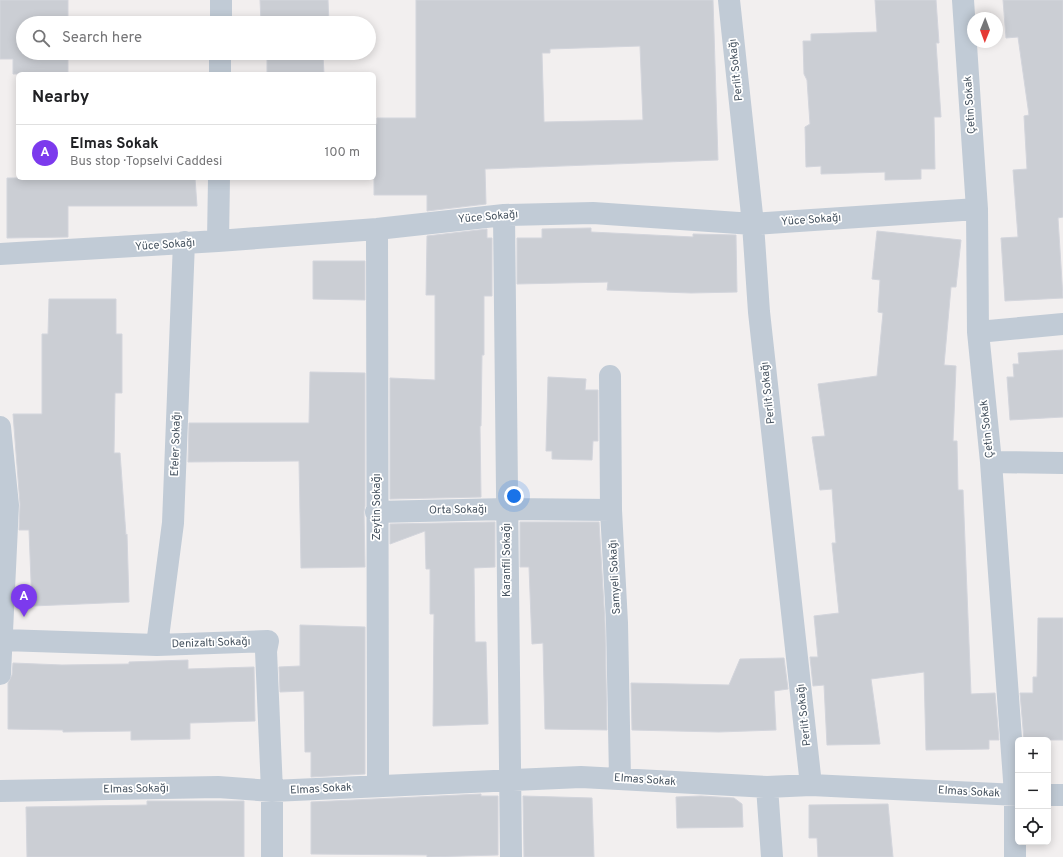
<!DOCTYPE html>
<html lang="en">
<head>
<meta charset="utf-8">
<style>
	:root { --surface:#fff; --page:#f2f2f2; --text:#202124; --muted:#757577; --line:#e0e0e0; --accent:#7c3aed }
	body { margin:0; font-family:Overpass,sans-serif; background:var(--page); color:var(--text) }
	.controls { position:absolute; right:12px; bottom:12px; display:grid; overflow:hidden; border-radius:6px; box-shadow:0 2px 10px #0003 }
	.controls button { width:36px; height:36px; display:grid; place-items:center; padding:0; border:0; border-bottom:1px solid var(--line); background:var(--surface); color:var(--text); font:20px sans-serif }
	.compass { position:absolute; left:967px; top:12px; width:36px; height:36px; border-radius:50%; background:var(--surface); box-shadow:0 2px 10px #0003; rotate:181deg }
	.you { position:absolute; left:514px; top:496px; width:14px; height:14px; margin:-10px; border:3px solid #fff; border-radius:50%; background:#1a73e8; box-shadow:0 0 0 6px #1a73e833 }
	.badge { display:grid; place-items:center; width:26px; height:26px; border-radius:50%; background:var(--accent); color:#fff; font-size:13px; font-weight:700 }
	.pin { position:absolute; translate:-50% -33px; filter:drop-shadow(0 1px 2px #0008) }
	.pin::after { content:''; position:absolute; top:21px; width:14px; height:12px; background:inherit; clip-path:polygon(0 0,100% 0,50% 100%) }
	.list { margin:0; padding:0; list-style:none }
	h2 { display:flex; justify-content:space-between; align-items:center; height:52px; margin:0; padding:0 16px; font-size:17px }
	h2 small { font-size:13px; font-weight:400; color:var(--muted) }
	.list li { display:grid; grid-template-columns:26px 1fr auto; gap:12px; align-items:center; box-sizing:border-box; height:56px; padding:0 16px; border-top:1px solid var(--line) }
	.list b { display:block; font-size:15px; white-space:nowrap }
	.list p { margin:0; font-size:13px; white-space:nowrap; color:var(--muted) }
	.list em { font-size:13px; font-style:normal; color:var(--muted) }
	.icon { flex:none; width:22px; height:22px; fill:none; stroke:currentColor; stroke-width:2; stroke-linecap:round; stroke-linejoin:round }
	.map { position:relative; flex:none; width:1063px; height:857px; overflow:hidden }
	.search { position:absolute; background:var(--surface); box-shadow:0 2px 10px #0003; left:16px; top:16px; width:360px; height:44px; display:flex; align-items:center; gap:10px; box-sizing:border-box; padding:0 14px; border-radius:22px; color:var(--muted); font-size:15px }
	.panel { position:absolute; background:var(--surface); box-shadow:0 2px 10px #0003; left:16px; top:72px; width:360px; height:108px; border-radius:6px }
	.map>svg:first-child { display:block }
	.building { fill:#cbced4; stroke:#d3d5dc; fill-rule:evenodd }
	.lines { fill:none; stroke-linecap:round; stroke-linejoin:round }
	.minor { stroke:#c1cbd6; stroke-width:22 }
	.labels { text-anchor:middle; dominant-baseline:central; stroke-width:3.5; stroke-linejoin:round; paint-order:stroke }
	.street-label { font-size:11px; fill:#45525f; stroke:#fff }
</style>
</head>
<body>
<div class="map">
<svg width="1063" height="857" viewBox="0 0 1063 857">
	<rect width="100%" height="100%" fill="#f2efef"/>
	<path class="building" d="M 0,0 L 68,0 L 68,23 L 23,23 L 23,53 L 68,53 L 68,74 L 13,74 L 13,59 L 0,59 Z
		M 260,0 L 328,0 L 329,23 L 261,23 Z
		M 416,0 L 713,0 L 718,160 L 485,169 L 486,204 L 427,211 L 427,195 L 374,195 L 374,124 L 377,124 L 377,118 L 416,118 ZM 640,46 L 643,120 L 544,122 L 542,53 L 550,53 L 550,49 Z
		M 875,0 L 936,0 L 939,43 L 936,43 L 941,117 L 934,117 L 935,169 L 921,169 L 921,179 L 885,180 L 885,172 L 821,174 L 821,166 L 806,167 L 805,127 L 810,124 L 807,80 L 804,74 L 803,41 L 811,41 L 811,34 L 877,32 Z
		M 1003,0 L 1063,0 L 1063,217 L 1058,218 L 1063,298 L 1005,301 L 1001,238 L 1018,237 L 1013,170 L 1027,169 L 1024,116 L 1029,115 L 1018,37 L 1006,38 Z
		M 261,53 L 330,53 L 330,55 L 323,55 L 324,74 L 267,74 L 267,56 L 261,56 Z
		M 7,178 L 195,178 L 197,206 L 68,206 L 68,237 L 7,238 Z
		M 591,228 L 591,232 L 693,237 L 693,234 L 736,235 L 737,292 L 691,293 L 607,290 L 608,282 L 517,284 L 517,238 L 542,238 L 542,229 Z
		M 487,229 L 487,238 L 492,238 L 492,296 L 484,296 L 484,355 L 482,355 L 481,426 L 480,426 L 481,497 L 390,499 L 390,378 L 435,380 L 435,295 L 426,295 L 427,236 Z
		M 877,231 L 961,240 L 956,287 L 951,287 L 944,365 L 956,366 L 953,441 L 957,441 L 958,490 L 963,490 L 971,694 L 995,693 L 999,740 L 989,740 L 989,749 L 926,750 L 924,672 L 871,679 L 880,744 L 827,745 L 824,685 L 813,686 L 810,657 L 818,657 L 814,616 L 839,613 L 832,543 L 836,543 L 832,489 L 820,490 L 812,437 L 825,436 L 818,384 L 877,376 L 883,313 L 878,312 L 880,280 L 872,279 Z
		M 313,261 L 365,261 L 365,300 L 313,299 Z
		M 49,299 L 116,299 L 116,334 L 122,334 L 122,393 L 115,393 L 114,453 L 120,453 L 126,535 L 127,534 L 129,602 L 32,606 L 29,530 L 19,530 L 20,504 L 13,414 L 42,414 L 42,334 L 48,334 Z
		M 1063,350 L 1063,417 L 1010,420 L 1007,377 L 1014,377 L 1013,364 L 1019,364 L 1018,353 Z
		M 310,372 L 365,373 L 365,506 L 364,512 L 365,567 L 301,568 L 299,461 L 188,462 L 189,423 L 309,423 Z
		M 548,377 L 586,379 L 585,390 L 598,390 L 598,441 L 593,441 L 592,460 L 552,459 L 552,451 L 546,451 Z
		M 495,522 L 495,567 L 474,568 L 475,642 L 486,642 L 488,724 L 433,726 L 434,614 L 430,614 L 430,569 L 426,569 L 425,531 L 390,544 L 390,524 Z
		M 520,522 L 599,522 L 605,623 L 607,730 L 545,729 L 543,643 L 532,644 L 529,567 L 520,567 Z
		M 1038,618 L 1063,618 L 1063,740 L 1024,740 L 1020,693 L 1033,693 L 1033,677 L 1037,677 Z
		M 300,625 L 365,627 L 365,774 L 311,777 L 311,752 L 305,752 L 304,691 L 280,692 L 279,667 L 300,666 Z
		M 784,658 L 788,689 L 774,691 L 776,730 L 719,732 L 632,730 L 631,683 L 729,685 L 740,659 Z
		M 188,660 L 188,669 L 254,667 L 255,721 L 190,723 L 190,739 L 131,740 L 131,731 L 63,732 L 63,730 L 8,729 L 8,683 L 12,675 L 13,663 L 62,665 L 129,664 L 129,662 Z
		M 481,794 L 481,796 L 498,796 L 498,855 L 427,857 L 427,855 L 311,854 L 311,802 Z
		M 523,796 L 592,798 L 594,857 L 524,857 Z
		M 701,796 L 734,798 L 742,804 L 743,827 L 677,828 L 676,797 Z
		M 147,801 L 244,801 L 244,857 L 27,857 L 26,807 L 147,805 Z
		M 888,804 L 893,857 L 818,857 L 817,838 L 809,838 L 809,805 Z"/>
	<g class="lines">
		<path class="minor" d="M 729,0 L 753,224 L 759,312 L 811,785
			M 963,0 L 977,209 L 978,332 L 991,462 L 1015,794 L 1015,857
			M 221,23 L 221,0
			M 220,74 L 220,53
			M 504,215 L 511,857
			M 377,229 L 378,786
			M 218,241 L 219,178
			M 0,254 L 218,241 L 377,229 L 504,215 L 593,213 L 753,224 L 977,209
			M 978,332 L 1063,324
			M 610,376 L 611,510 L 617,623 L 620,778
			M 0,427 L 8,505 L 0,674
			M 991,462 L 1063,463
			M 376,512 L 507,509 L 611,510
			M 3,640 L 157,645 L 268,641 L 266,651 L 272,791 L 272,857
			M 157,645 L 173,523 L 184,242
			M 767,787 L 772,857
			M 0,791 L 218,787 L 272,791 L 581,777 L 767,787 L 811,785 L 1018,795
			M 1048,795 L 1063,795"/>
	</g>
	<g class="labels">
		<g class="street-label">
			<text transform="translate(736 70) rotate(-96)">Perlit Sokağı</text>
			<text transform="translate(970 105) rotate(-94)">Çetin Sokak</text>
			<text transform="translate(488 217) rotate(-5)">Yüce Sokağı</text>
			<text transform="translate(811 220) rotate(-4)">Yüce Sokağı</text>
			<text transform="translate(165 245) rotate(-4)">Yüce Sokağı</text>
			<text transform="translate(768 393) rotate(-96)">Perlit Sokağı</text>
			<text transform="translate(987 429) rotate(-96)">Çetin Sokak</text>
			<text transform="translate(176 444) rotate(-88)">Efeler Sokağı</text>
			<text transform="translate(377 507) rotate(-90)">Zeytin Sokağı</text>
			<text transform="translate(458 510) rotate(-1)">Orta Sokağı</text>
			<text transform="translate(507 560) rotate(-90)">Karanfil Sokağı</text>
			<text transform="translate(615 577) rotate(-93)">Samyeli Sokağı</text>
			<text transform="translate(211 643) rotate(-2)">Denizaltı Sokağı</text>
			<text transform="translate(804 715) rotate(-96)">Perlit Sokağı</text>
			<text transform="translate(645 780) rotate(4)">Elmas Sokak</text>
			<text transform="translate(136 789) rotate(-1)">Elmas Sokağı</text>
			<text transform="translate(321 789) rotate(-3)">Elmas Sokak</text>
			<text transform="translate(969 792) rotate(3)">Elmas Sokak</text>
		</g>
	</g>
</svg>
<div class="controls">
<button>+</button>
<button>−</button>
<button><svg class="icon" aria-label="locate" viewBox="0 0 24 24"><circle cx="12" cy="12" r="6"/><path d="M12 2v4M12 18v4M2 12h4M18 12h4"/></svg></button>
</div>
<svg class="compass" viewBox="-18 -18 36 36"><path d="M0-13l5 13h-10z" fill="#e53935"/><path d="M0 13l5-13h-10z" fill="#757577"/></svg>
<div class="you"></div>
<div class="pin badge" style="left:24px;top:617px">A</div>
<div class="search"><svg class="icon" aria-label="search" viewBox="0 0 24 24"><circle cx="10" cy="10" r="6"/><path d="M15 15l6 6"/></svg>Search here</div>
<section class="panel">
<h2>Nearby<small></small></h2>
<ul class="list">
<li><span class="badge">A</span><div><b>Elmas Sokak</b><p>Bus stop · Topselvi Caddesi</p></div><em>100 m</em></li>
</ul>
</section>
</div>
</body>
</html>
